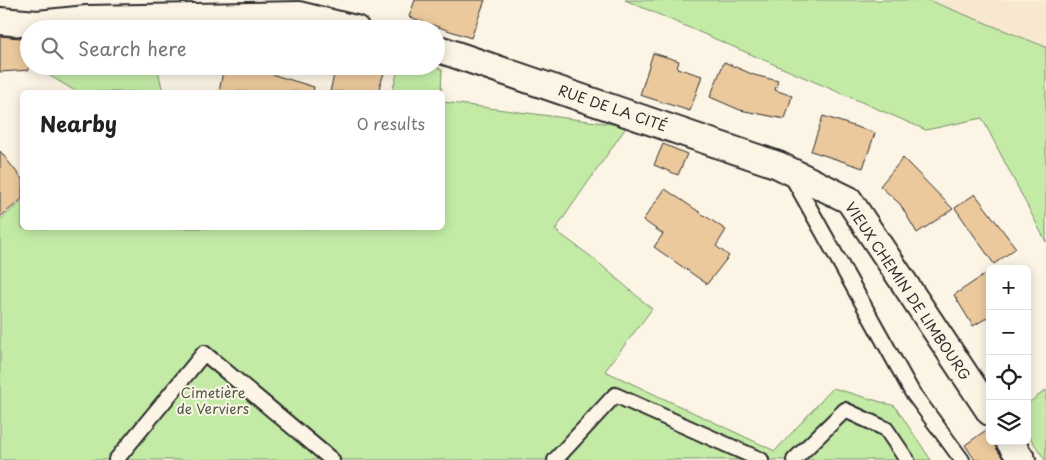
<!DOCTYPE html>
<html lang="en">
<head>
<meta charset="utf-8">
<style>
	:root { --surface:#fff; --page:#f2f2f2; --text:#222; --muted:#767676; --line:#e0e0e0 }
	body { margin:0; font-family:"Playpen Sans",sans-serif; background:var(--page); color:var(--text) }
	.controls { position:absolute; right:15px; bottom:15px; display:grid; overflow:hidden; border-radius:8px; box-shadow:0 2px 12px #0003 }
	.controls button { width:45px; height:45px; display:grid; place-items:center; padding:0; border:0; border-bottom:1px solid var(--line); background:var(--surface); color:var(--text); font:25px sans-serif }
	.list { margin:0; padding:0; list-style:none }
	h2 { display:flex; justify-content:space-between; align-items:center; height:65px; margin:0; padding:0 20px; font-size:21px }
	h2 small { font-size:16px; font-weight:400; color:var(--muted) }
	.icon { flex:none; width:28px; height:28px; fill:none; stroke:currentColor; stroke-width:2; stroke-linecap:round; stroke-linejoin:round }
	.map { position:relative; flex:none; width:1046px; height:460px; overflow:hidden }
	.search { position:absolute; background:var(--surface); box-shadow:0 2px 12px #0003; left:20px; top:20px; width:425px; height:55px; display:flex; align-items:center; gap:12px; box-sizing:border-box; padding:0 18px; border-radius:28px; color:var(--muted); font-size:19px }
	.panel { position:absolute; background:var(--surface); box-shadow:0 2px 12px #0003; left:20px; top:90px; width:425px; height:140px; border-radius:8px }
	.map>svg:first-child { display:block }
	.built { fill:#f7e8cf }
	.green { fill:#c3eba6; stroke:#778b68 }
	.building { fill:#ecc99d; stroke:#2b2b2b }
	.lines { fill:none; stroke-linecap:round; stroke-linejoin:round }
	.lane-casing { stroke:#2b2b2b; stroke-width:18 }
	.street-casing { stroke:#2b2b2b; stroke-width:30 }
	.lane { stroke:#fcf5e5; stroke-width:14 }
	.street { stroke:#fcf5e5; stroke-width:26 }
	.labels { text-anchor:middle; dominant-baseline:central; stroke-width:4; stroke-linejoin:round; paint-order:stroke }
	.street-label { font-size:14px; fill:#2b2b2b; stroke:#fcf5e5 }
	.park-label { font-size:14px; fill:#515b4a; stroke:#fcf5e5 }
</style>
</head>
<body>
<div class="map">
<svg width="1046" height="460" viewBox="0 0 1046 460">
	<rect width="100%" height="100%" fill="#fcf5e5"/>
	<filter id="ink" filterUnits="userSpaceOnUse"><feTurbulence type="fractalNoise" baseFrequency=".02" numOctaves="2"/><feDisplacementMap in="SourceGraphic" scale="10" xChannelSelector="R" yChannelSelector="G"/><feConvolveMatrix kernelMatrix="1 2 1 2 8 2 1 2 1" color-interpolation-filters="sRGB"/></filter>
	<g filter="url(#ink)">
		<path class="built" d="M 928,0 L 1046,0 L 1046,47 Z"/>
		<path class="green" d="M 625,0 L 928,0 L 1046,47 L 1046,242 L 982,118 L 926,130 Z
			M 47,66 L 157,66 L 163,92 L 77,92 L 42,71 Z
			M 399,66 L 435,66 L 442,70 L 441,92 L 392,92 Z
			M 443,102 L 627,126 L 555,230 L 593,258 L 652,309 L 605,371 L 775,451 L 833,388 L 895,406 L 931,460 L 0,460 L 0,220 L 22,201 L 22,228 L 442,228 Z
			M 1046,390 L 1046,460 L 1045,460 L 1027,433 L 1027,404 Z"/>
		<path class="building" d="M 415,0 L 485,0 L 471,38 L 409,17 Z
			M 0,36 L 29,39 L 29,70 L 0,72 Z
			M 653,53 L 679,61 L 677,68 L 702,76 L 690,111 L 640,95 Z
			M 724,62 L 754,75 L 778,81 L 775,90 L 792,96 L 785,119 L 740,110 L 710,97 Z
			M 224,66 L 245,66 L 314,87 L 313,92 L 219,92 Z
			M 336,66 L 362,66 L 384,73 L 378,92 L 330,92 Z
			M 823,116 L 875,133 L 863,168 L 811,151 Z
			M 663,144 L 687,154 L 678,175 L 654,165 Z
			M 0,151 L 22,179 L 22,199 L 0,217 Z
			M 903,158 L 953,209 L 917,233 L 900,204 L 880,186 Z
			M 665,189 L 726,230 L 716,246 L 729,256 L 707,284 L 654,247 L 663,234 L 643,220 Z
			M 975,194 L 1016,248 L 994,264 L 955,208 Z
			M 990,271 L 990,316 L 973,326 L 954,295 Z
			M 989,428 L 990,441 L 994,441 L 1004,460 L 975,460 L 965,445 Z"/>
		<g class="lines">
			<defs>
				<path id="lane" d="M 790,173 L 912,392 L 962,460
					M 116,460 L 204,353 L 332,460
					M 555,460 L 615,395 L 761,460
					M 794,460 L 845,410 L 886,429 L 907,460"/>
				<path id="street" d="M 0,21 L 38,24 L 87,19 L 299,15 L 356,29
					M 436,48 L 778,165 L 849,200 L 990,412
					M 1009,441 L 1022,460"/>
			</defs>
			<use href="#lane" class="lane-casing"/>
			<use href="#street" class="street-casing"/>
			<use href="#lane" class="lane"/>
			<use href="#street" class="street"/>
		</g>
	</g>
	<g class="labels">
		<g class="street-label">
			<text transform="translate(613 108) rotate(19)">RUE DE LA CITÉ</text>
			<text transform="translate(908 291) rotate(56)">VIEUX CHEMIN DE LIMBOURG</text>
		</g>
		<g class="park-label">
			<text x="213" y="392">Cimetière<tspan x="213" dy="16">de Verviers</tspan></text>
		</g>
	</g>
</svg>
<div class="controls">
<button>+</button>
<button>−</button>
<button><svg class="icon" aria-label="locate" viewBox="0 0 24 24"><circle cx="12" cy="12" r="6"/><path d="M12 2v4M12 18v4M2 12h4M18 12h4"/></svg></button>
<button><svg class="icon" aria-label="layers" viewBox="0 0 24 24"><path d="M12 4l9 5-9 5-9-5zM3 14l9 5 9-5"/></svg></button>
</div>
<div class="search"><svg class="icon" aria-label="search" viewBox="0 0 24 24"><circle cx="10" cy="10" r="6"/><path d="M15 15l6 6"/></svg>Search here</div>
<section class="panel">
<h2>Nearby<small>0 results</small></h2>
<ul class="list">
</ul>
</section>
</div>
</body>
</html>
